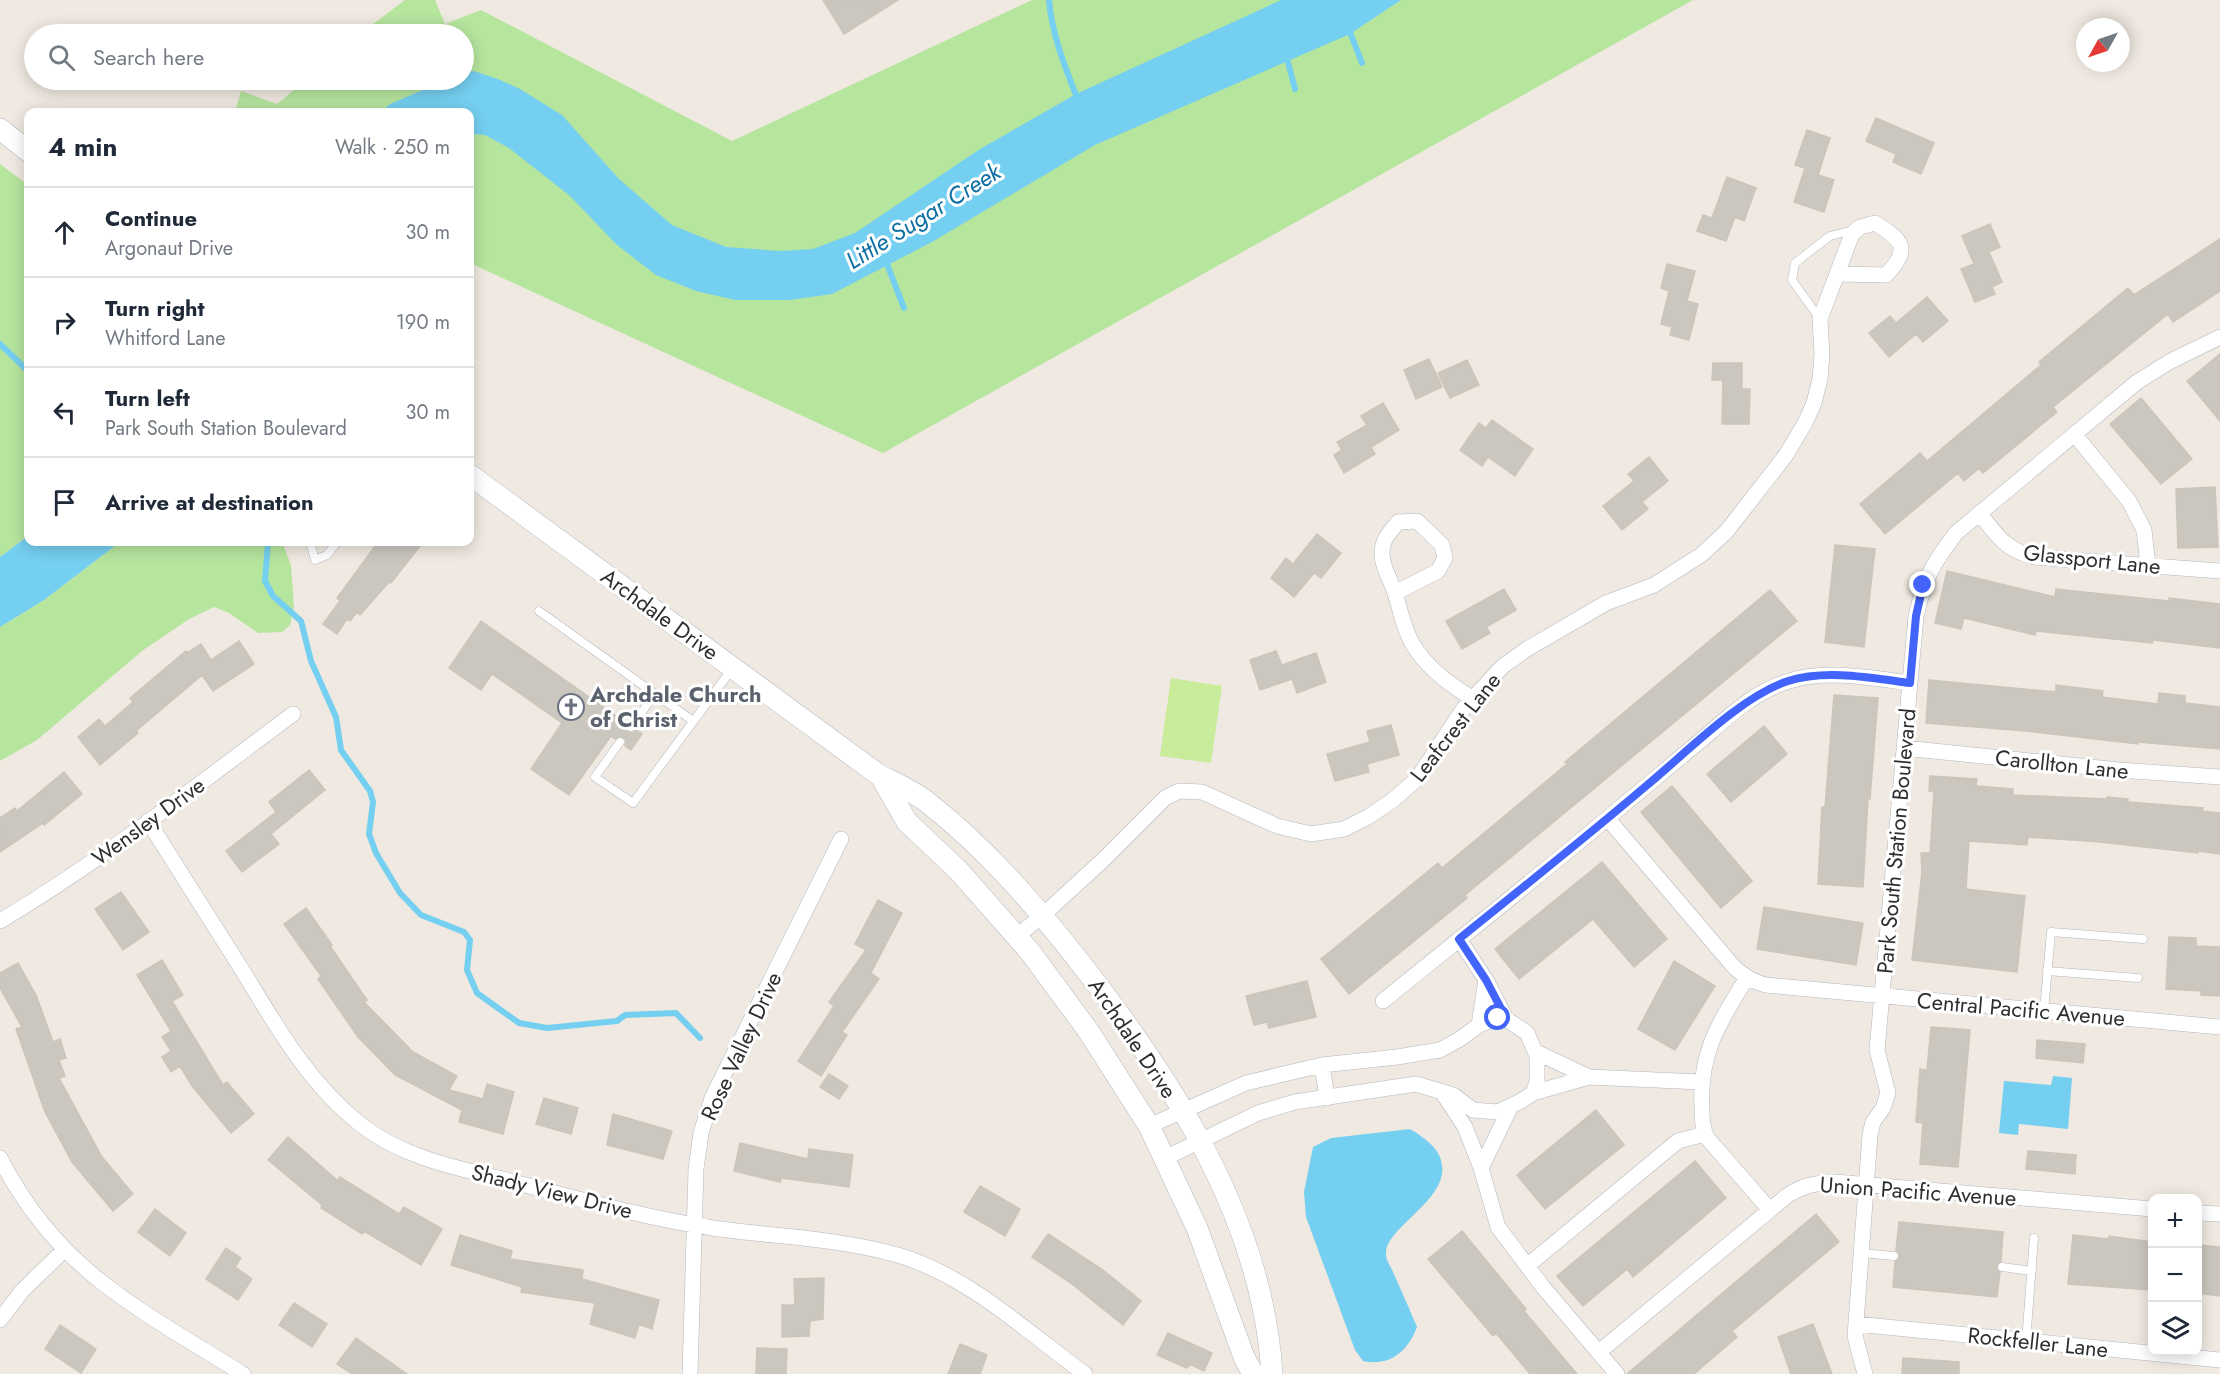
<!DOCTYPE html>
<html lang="en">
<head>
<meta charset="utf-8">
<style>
	:root { --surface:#fff; --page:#f2f2f3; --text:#1f2937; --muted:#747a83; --line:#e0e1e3 }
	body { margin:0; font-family:Jost,sans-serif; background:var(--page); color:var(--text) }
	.controls { position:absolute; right:18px; bottom:18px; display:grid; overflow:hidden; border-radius:12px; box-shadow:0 3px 15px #0003 }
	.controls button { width:54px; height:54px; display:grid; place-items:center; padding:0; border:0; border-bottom:2px solid var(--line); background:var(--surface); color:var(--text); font:30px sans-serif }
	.compass { position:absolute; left:2076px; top:18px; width:54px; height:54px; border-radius:50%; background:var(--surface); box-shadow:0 3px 15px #0003; rotate:230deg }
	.stop { position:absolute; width:18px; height:18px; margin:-14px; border:4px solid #4264fb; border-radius:50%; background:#fff }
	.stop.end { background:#4264fb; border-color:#fff; box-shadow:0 2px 6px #0008 }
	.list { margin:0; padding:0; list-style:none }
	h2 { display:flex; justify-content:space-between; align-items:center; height:78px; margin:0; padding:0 24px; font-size:26px }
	h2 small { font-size:20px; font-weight:400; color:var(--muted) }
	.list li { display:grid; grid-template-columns:39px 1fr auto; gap:18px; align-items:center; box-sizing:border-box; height:90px; padding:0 24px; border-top:2px solid var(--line) }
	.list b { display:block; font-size:22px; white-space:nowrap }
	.list p { margin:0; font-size:20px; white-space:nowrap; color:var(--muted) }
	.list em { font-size:20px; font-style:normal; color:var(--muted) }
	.icon { flex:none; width:33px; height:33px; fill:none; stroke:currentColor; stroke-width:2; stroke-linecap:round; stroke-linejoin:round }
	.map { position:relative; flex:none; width:2220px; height:1374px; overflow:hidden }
	.search { position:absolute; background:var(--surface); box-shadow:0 3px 15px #0003; left:24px; top:24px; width:450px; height:66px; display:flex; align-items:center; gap:15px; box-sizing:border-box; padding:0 21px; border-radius:33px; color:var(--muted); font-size:22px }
	.panel { position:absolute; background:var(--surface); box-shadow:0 3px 15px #0003; left:24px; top:108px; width:450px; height:438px; border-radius:12px }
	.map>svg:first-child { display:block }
	.green { fill:#b6e59e }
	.pitch { fill:#c9ec9a }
	.water { fill:#75cff0 }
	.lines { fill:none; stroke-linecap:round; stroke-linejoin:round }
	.stream { stroke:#75cff0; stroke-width:6 }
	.building { fill:#cbc7bf; stroke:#cbc5ba; stroke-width:1.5 }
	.lane-casing { stroke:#b4b7c1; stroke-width:9 }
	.street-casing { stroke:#b4b7c1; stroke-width:16 }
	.secondary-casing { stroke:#b4b7c1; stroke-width:22 }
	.lane { stroke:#fff; stroke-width:8 }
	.street { stroke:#fff; stroke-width:15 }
	.secondary { stroke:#fff; stroke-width:21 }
	.route { stroke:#4264fb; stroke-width:8 }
	.labels { text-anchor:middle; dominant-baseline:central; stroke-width:6; stroke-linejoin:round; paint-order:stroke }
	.street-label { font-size:22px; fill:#2e2e2e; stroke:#fff }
	.worship-label { font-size:22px; font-weight:bold; fill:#5b616d; stroke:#fff; text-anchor:start }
	.water-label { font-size:24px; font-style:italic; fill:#0d6fa3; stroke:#fff }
</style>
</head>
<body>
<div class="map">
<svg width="2220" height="1374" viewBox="0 0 2220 1374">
	<rect width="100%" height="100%" fill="#efe9e1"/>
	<path class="green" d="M 405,0 L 435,0 L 445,24 L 481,10 L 732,141 L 1032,0 L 1693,0 L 883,453 L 470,263 L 470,112 L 235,112 L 241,91 L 277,104 L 306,80 L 464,80 L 464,34 L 360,34 Z
		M 0,164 L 28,185 L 28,536 L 0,557 Z
		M 120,542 L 282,542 L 291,565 L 294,607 L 290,625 L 282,632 L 258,633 L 229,613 L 214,607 L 189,619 L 142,651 L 37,740 L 0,761 L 0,627 L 44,600 Z"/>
	<path class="pitch" d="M 1171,678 L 1222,686 L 1211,763 L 1160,756 Z"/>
	<path class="water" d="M 1281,0 L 1401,0 L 1350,34 L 1095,145 L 932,242 L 832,294 L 790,300 L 735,300 L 696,291 L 656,275 L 617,245 L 570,196 L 509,148 L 485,135 L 470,134 L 470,112 L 381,112 L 390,104 L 446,80 L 464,80 L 464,73 L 474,71 L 498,79 L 520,89 L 562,115 L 619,179 L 672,225 L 726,247 L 780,251 L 813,249 L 855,233 L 980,149 L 1076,94 Z
		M 28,536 L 28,542 L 120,542 L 44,600 L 0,627 L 0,557 Z
		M 2053,1076 L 2072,1078 L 2068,1129 L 2019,1124 L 2018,1135 L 1999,1133 L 2004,1081 L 2051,1085 Z
		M 1410,1129 C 1428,1140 1445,1152 1442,1174 C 1437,1206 1383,1231 1386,1255 C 1386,1260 1391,1267 1393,1272 C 1401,1290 1409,1308 1417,1327 C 1408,1351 1390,1367 1363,1361 L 1355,1350 L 1306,1217 L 1304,1192 L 1313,1147 L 1331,1138 Z"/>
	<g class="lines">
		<path class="stream" d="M 1049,0 C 1052,35 1065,67 1078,100
			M 1348,27 L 1362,63
			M 1286,55 L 1295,89
			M 885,259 L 904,308
			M 0,344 L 28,371
			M 268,542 L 265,581 L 273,596 L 301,621 L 311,661 L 336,717 L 341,750 L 370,791 L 373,802 L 369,834 L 376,853 L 400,893 L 421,915 L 464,932 L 470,940 L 467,970 L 477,993 L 519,1023 L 547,1028 L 617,1021 L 625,1015 L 676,1013 L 700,1038"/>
	</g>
	<path class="building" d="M 823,0 L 898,0 L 844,34 Z
		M 1876,118 L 1934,143 L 1921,174 L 1893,162 L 1896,154 L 1866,141 Z
		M 1807,130 L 1830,138 L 1818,175 L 1834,180 L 1824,212 L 1794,202 L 1805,168 L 1795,165 Z
		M 1727,177 L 1756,188 L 1744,221 L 1735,217 L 1726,241 L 1697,231 L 1703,215 L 1712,218 Z
		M 1990,224 L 2000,247 L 1989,252 L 2002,282 L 1992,287 L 1995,294 L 1975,302 L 1961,269 L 1974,264 L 1962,236 Z
		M 2220,239 L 2220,291 L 2173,322 L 2168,314 L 2053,407 L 2057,412 L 1983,473 L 1979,468 L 1964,481 L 1958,473 L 1885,534 L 1860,504 L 1920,453 L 1927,461 L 2041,365 L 2039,362 L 2128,288 L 2134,295 Z
		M 1667,264 L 1695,271 L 1687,301 L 1698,304 L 1689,340 L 1670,335 L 1672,327 L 1661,324 L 1669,291 L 1661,288 Z
		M 1927,297 L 1948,321 L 1923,342 L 1916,334 L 1889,357 L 1869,333 L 1890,316 L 1896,323 Z
		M 2220,354 L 2220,421 L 2187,381 Z
		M 1429,359 L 1442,387 L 1416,399 L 1404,370 Z
		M 1467,360 L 1479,385 L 1450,398 L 1438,373 Z
		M 1713,363 L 1742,363 L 1742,389 L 1750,389 L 1749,424 L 1722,424 L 1723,380 L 1712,380 Z
		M 2141,398 L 2192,459 L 2161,484 L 2110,424 Z
		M 1383,403 L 1399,430 L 1371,447 L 1375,454 L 1344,473 L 1334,455 L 1342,450 L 1337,442 L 1367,425 L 1361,416 Z
		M 1492,420 L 1533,449 L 1515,476 L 1488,457 L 1482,466 L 1460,450 L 1479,423 L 1486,428 Z
		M 1649,457 L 1668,481 L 1642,502 L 1648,509 L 1622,530 L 1603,506 L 1634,481 L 1628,474 Z
		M 2215,487 L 2218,547 L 2178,548 L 2176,489 Z
		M 1317,534 L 1341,553 L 1321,578 L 1314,573 L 1294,597 L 1271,578 L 1286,558 L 1293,564 Z
		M 378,542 L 423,542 L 391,583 L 389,582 L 360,615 L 357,612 L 350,621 L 347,619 L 337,634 L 323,624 L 340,601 L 337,598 Z
		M 1835,545 L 1875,549 L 1864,647 L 1825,642 Z
		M 1947,571 L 2055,597 L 2056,589 L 2169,601 L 2169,598 L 2220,604 L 2220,648 L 2153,640 L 2152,643 L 2036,631 L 2035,635 L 1964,618 L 1961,629 L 1935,623 Z
		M 1504,589 L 1516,610 L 1486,627 L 1490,633 L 1462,649 L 1446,621 Z
		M 1770,590 L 1797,621 L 1465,895 L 1467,898 L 1349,994 L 1321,959 L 1438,863 L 1442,868 L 1567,764 L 1565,762 Z
		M 481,621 L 626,723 L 625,729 L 628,732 L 633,733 L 636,730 L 642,734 L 631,750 L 625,746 L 626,740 L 623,737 L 615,739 L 611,736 L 569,795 L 531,769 L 562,723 L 492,674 L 481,690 L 449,668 Z
		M 239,641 L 254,664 L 213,691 L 202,675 L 136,731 L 138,733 L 100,765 L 78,737 L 99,719 L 105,726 L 133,702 L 130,698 L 186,651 L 187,653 L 201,644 L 211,660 Z
		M 1276,651 L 1282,665 L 1316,653 L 1326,682 L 1297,693 L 1292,679 L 1260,690 L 1250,660 Z
		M 1929,680 L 2056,692 L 2056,685 L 2103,691 L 2102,697 L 2158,704 L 2159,693 L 2185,696 L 2185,703 L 2220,707 L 2220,749 L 2138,742 L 2138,744 L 2026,731 L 1926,723 Z
		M 1834,695 L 1878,698 L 1870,799 L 1868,799 L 1863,887 L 1818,884 L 1822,807 L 1825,807 Z
		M 1391,725 L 1399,755 L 1367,764 L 1369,772 L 1335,781 L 1327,754 L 1370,742 L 1367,731 Z
		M 1764,726 L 1787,754 L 1731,802 L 1707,774 Z
		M 309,770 L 325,790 L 271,834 L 279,844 L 242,872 L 226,851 L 276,812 L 269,802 Z
		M 64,772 L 82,794 L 44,825 L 43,823 L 0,852 L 0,818 L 15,808 L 17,811 Z
		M 1930,776 L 1977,779 L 1976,786 L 2013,789 L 2013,795 L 2107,799 L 2107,797 L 2128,799 L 2128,802 L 2203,808 L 2202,811 L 2220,813 L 2220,854 L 2198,851 L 2198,853 L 2100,842 L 2028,837 L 2027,845 L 1969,841 L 1966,889 L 2025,896 L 2017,972 L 1912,960 L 1922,872 L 1921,853 L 1930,853 L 1934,791 L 1929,791 Z
		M 1672,786 L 1752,881 L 1721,908 L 1641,812 Z
		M 1602,862 L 1667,939 L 1634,967 L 1593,919 L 1519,979 L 1495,949 Z
		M 121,892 L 149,932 L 123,950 L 95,909 Z
		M 878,900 L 902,913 L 871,973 L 879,979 L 842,1032 L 847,1035 L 821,1076 L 798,1061 L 834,1006 L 829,1002 L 866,950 L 855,944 Z
		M 1764,907 L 1863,923 L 1856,965 L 1757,949 Z
		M 306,908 L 332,945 L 330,946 L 367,1000 L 364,1002 L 413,1052 L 457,1076 L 449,1090 L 483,1099 L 487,1084 L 514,1092 L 503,1134 L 459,1122 L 462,1110 L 395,1075 L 358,1037 L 318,979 L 321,976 L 284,924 Z
		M 2169,937 L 2196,938 L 2196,946 L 2220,947 L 2220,996 L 2201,995 L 2201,991 L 2166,989 Z
		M 162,960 L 183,995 L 172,1001 L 223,1085 L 227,1082 L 254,1114 L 231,1133 L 192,1086 L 180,1066 L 171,1072 L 162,1057 L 171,1051 L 162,1037 L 171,1031 L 137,975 Z
		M 1674,961 L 1715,986 L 1675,1050 L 1638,1029 Z
		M 18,963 L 36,995 L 53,1042 L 60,1039 L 66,1058 L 59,1060 L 65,1076 L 59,1078 L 102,1157 L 133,1194 L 113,1211 L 72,1162 L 45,1112 L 16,1029 L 22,1027 L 0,988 L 0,973 Z
		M 1307,981 L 1316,1017 L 1269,1028 L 1267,1022 L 1254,1025 L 1246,996 Z
		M 1931,1027 L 1970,1030 L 1958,1167 L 1920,1164 L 1923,1123 L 1916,1122 L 1920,1069 L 1927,1070 Z
		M 2037,1040 L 2085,1044 L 2083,1063 L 2036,1058 Z
		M 829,1074 L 848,1086 L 839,1099 L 820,1087 Z
		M 544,1098 L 578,1108 L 571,1134 L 536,1124 Z
		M 1596,1110 L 1624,1145 L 1545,1209 L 1517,1175 Z
		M 613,1114 L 672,1131 L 663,1159 L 607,1145 Z
		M 288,1137 L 338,1181 L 340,1177 L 399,1214 L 404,1207 L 442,1229 L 421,1265 L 364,1231 L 362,1234 L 321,1208 L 322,1205 L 268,1160 Z
		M 740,1143 L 808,1159 L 809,1149 L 853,1155 L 849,1187 L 781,1178 L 780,1182 L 734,1171 Z
		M 2028,1151 L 2076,1155 L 2075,1174 L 2026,1169 Z
		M 1695,1161 L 1726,1198 L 1633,1277 L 1627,1269 L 1583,1306 L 1557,1276 Z
		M 980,1186 L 1020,1209 L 1005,1236 L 964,1212 Z
		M 155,1209 L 186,1233 L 170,1256 L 138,1232 Z
		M 1816,1214 L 1839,1242 L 1732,1331 L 1737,1337 L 1694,1374 L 1627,1374 Z
		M 1899,1222 L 2003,1232 L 2001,1261 L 1996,1267 L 2000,1272 L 1997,1297 L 1893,1287 L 1895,1262 L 1900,1256 L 1896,1251 Z
		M 1462,1231 L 1526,1309 L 1524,1311 L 1577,1374 L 1530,1374 L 1496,1333 L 1493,1336 L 1428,1259 Z
		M 1048,1234 L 1103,1270 L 1141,1301 L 1123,1325 L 1072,1284 L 1032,1257 Z
		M 460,1235 L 512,1251 L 510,1259 L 583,1270 L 582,1279 L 659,1300 L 652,1329 L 639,1324 L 635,1338 L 590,1324 L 595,1303 L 521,1292 L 522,1287 L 451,1265 Z
		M 2073,1235 L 2109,1239 L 2109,1236 L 2152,1242 L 2152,1290 L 2068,1284 Z
		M 2198,1245 L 2220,1247 L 2220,1296 L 2198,1293 Z
		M 226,1248 L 241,1258 L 235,1267 L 252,1279 L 238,1300 L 206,1279 Z
		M 824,1278 L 823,1319 L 810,1321 L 809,1336 L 782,1337 L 782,1305 L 795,1305 L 794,1279 Z
		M 294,1303 L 327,1324 L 312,1347 L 279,1325 Z
		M 1813,1324 L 1832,1374 L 1791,1374 L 1778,1337 Z
		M 60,1325 L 96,1349 L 81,1373 L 45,1349 Z
		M 1168,1333 L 1212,1353 L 1204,1371 L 1190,1364 L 1187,1368 L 1157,1355 Z
		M 356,1338 L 407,1374 L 352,1374 L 337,1364 Z
		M 960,1344 L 987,1355 L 980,1374 L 948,1374 Z
		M 757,1348 L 787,1349 L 786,1374 L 756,1374 Z
		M 1903,1358 L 1959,1362 L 1959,1374 L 1902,1374 Z"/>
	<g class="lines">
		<defs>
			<path id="lane" d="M 1820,319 L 1792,280 L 1795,263 L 1830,236 L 1853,230
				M 310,542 L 315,560 L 327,555 L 337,542
				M 539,611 L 693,721
				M 631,727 L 655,694
				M 620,742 L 595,777 L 633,803 L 732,669
				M 2047,971 L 2138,978
				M 2044,1011 L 2051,932 L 2143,939
				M 1861,1253 L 1894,1256
				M 2002,1267 L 2032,1271
				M 2026,1341 L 2034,1238"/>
			<path id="street" d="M 2075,435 L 2129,501 L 2144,530 L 2148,565
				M 1980,514 C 1997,535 2005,550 2034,557 L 2220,571
				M 1395,593 L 1438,571 L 1445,558 L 1442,545 L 1417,521 L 1398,522 C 1394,528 1386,535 1384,542 C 1377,560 1390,577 1395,593 C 1400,609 1404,629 1412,643 C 1425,666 1450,685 1472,698
				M 1904,748 L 2119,770 L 2220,777
				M 1608,819 L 1734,967 C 1745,977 1752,981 1766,985 L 2220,1027
				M 148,821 C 180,872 212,923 244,973 C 277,1027 309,1084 360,1124 C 403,1158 457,1168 510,1181 C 576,1198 644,1218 713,1228 C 775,1237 840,1238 901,1256 C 971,1278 1027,1332 1085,1374
				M 0,921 C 103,860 197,785 293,714
				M 1016,937 L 1043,915 L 1102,861 L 1165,798 L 1179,791 L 1202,792 L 1277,826 L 1311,834 L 1344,829 L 1368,817 L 1393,800 L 1417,779 L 1464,708 L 1503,666 L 1527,649 L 1606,603 L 1654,585 L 1701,555 L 1726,532 L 1786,455 L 1805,423 L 1814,403 L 1820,379 L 1822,354 L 1820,319 L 1852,234 L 1860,227 L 1875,223 C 1903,240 1911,249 1886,275 L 1837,274
				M 1459,939 L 1486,980
				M 1746,979 C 1719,1023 1699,1053 1702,1107 C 1702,1118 1702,1129 1708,1139 L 1770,1210
				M 1383,1001 C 1463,936 1544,872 1622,806 C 1648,785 1673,763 1699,742 C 1727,718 1753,692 1789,681 C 1826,669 1872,678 1910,683
				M 1479,1025 L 1486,980 L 1506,1019
				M 1322,1065 L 1327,1098
				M 1589,1077 L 1701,1082
				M 1442,1092 L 1465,1127 L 1481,1168 L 1511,1106
				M 1533,1093 L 1589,1077 L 1536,1052
				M 1149,1126 L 1246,1083 L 1322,1065 L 1397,1057 L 1440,1050 L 1460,1039 L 1479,1025 L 1498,1018 L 1506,1019 L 1527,1033 L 1537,1056 L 1537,1082 L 1533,1093 L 1521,1101 L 1498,1112 L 1473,1110 L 1453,1095 L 1416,1084 L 1295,1102 L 1258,1113 L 1165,1158
				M 0,1158 C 25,1207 61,1251 104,1284 C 148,1318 197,1345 243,1374
				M 1481,1168 L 1498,1227 L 1543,1287 L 1617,1374
				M 2198,1213 L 2220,1214
				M 1527,1266 L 1678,1141 L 1705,1134
				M 0,1320 L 22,1291 L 65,1249
				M 1856,1324 L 2220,1360
				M 1599,1352 L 1788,1195 C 1804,1185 1816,1183 1835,1182 L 2152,1209
				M 690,1374 L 696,1169 L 701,1133 L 712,1098 L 841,839
				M 1865,1374 L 1855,1336 L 1870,1135 L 1873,1122 L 1883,1108 L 1888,1093 L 1877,1050 L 1916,616 C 1925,577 1932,565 1956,533 L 2137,382 L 2169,362 L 2220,337"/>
			<path id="secondary" d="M 0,129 L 28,151
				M 470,475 L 879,775 C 895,783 913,791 927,802 C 986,848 1036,906 1082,965 C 1174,1083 1263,1221 1272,1374
				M 880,775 L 907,822 L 958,870 L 1031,953 L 1089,1032 L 1149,1126 L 1197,1228 L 1244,1357 L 1253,1374"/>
		</defs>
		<use href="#lane" class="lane-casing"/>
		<use href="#street" class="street-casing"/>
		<use href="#secondary" class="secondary-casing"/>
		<use href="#lane" class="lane"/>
		<use href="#street" class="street"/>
		<use href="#secondary" class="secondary"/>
	</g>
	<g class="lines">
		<path class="route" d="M 1498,1018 L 1506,1018 L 1486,980 L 1459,939 C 1522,888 1585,838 1646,786 C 1686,753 1740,697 1788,681 C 1826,669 1872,678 1910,683 L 1916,616 L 1923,585"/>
	</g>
	<defs>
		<symbol id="church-ring" viewBox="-11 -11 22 22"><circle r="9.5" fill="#fff" stroke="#6b7280" stroke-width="1.5"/><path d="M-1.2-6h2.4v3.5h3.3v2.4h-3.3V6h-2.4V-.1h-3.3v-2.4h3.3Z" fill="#6b7280"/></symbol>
	</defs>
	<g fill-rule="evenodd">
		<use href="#church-ring" x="556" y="692" width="30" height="30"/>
	</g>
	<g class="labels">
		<g class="street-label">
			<text transform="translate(2092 559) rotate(6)">Glassport Lane</text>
			<text transform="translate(660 614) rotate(36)">Archdale Drive</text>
			<text transform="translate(1455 727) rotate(-52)">Leafcrest Lane</text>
			<text transform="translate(2062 764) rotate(6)">Carollton Lane</text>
			<text transform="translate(148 821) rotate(-36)">Wensley Drive</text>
			<text transform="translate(1896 841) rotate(-85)">Park South Station Boulevard</text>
			<text transform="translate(2021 1009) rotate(5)">Central Pacific Avenue</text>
			<text transform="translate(1133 1038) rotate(56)">Archdale Drive</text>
			<text transform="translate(741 1046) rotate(-65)">Rose Valley Drive</text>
			<text transform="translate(552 1191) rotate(14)">Shady View Drive</text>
			<text transform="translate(1918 1191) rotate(4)">Union Pacific Avenue</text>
			<text transform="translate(2038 1342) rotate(6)">Rockfeller Lane</text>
		</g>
		<g class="worship-label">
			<text x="590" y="694">Archdale Church<tspan x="590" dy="25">of Christ</tspan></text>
		</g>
		<g class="water-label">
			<text transform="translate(923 216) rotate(-32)">Little Sugar Creek</text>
		</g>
	</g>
</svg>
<div class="controls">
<button>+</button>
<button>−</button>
<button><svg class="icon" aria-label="layers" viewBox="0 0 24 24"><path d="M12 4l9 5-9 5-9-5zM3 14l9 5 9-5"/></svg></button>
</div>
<svg class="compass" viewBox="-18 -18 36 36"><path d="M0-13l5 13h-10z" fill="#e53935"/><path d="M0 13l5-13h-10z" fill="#747a83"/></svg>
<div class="stop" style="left:1498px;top:1018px"></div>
<div class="stop end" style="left:1923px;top:585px"></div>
<div class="search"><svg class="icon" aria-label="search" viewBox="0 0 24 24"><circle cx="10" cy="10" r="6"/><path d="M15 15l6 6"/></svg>Search here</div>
<section class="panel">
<h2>4 min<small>Walk · 250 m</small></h2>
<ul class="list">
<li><svg class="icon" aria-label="ahead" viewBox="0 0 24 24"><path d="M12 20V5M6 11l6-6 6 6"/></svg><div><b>Continue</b><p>Argonaut Drive</p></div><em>30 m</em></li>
<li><svg class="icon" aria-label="right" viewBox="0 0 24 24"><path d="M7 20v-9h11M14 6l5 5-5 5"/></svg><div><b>Turn right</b><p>Whitford Lane</p></div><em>190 m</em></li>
<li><svg class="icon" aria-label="left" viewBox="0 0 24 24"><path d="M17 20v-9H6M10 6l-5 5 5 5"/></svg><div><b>Turn left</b><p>Park South Station Boulevard</p></div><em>30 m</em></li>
<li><svg class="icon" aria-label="arrive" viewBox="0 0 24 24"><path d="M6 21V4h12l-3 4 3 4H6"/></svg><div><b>Arrive at destination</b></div></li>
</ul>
</section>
</div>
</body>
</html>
